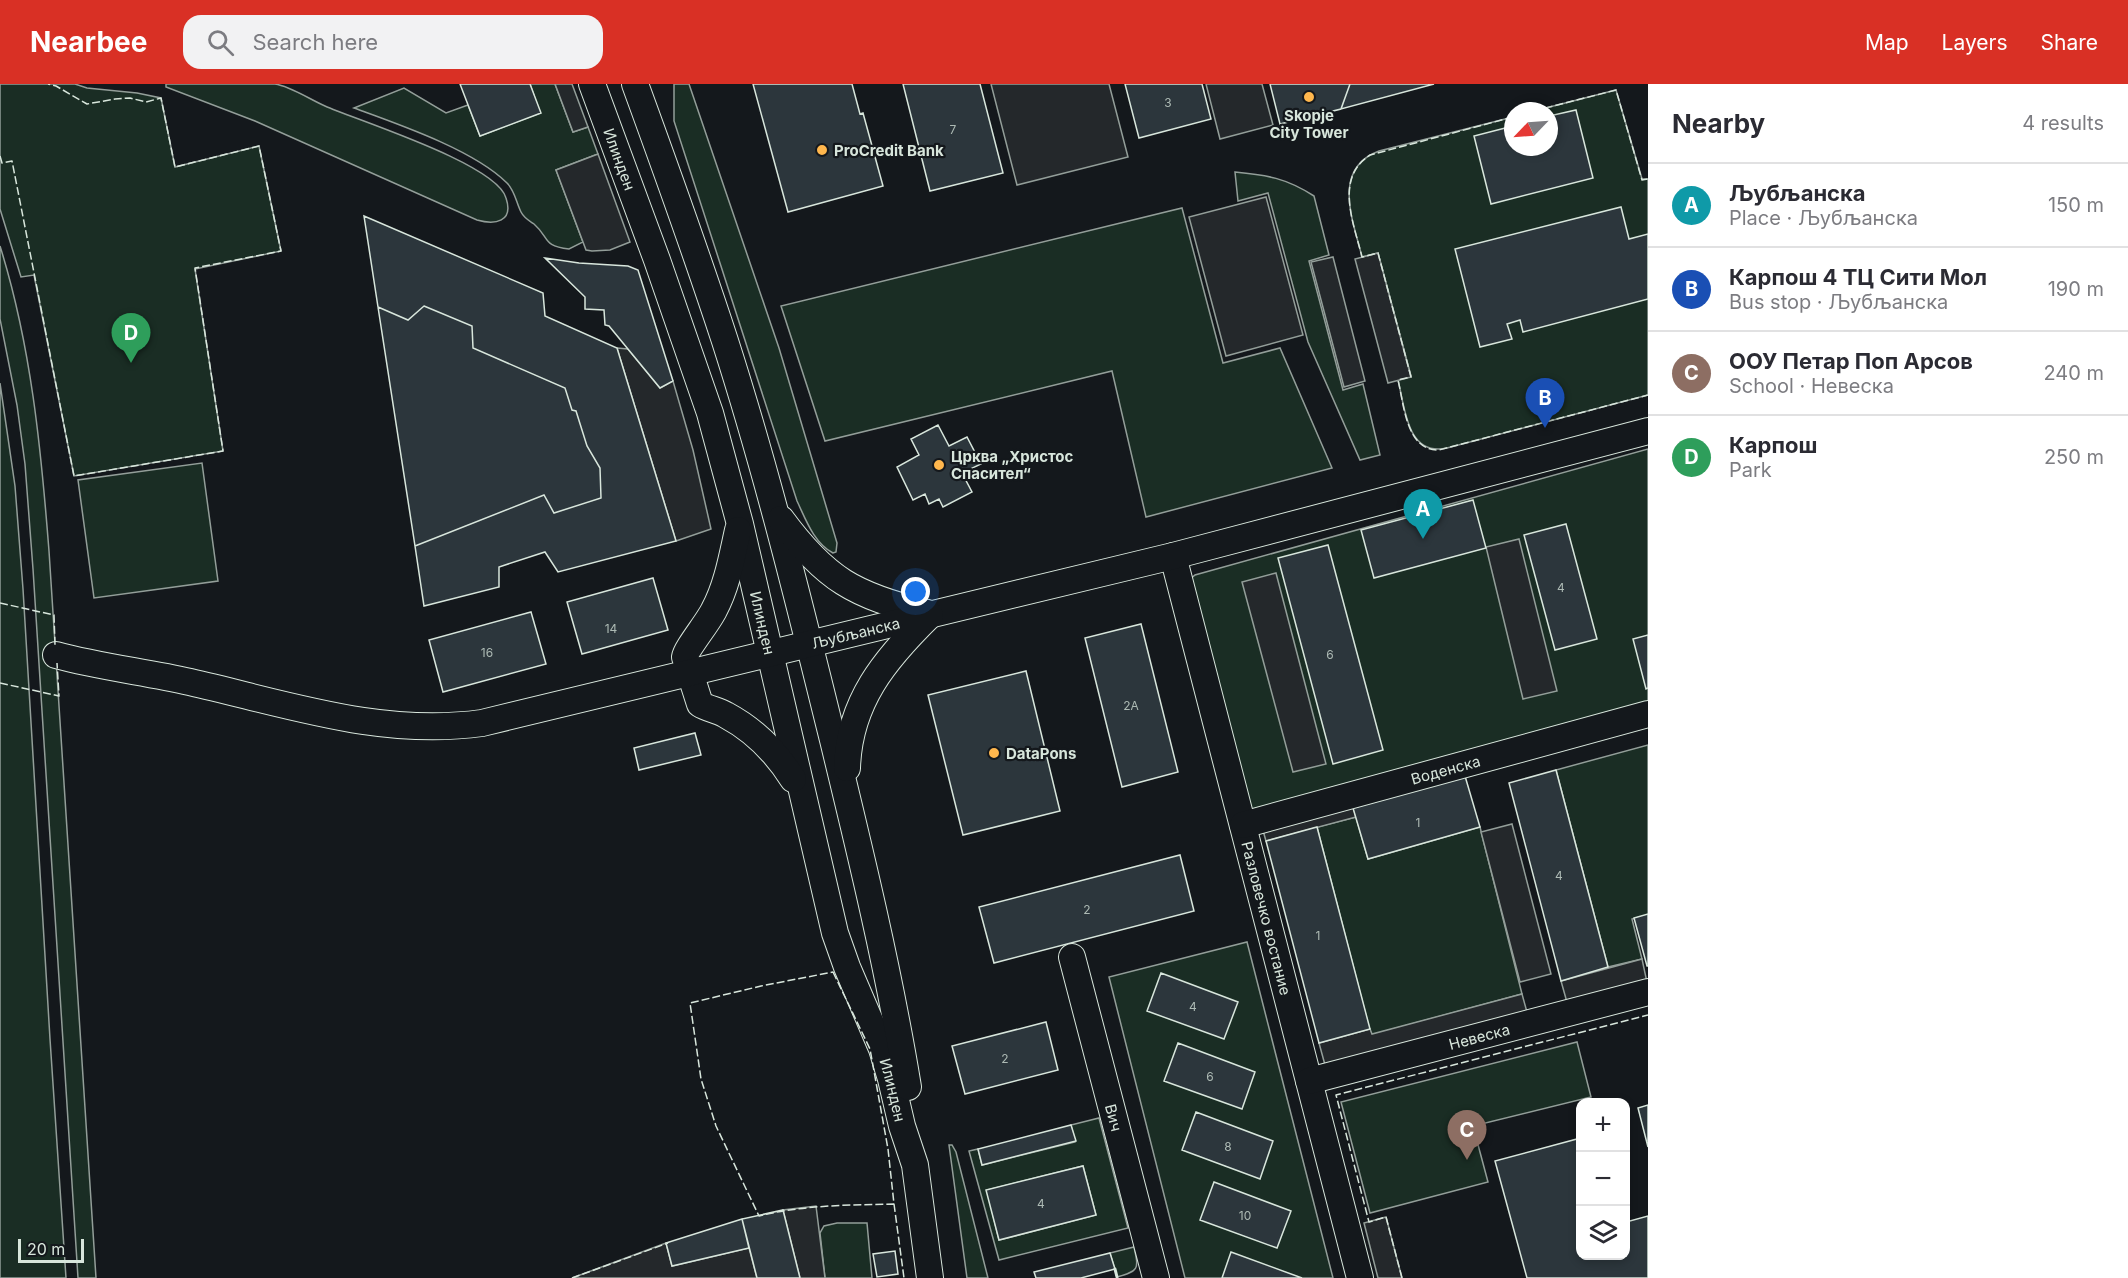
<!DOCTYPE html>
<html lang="en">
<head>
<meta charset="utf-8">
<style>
	:root { --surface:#fff; --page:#f2f2f3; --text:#2b2b33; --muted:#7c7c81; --line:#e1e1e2; --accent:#d93025 }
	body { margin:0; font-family:Inter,sans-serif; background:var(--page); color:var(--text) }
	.controls { position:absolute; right:18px; bottom:18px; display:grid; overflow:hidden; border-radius:12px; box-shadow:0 3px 9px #0003 }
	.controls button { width:54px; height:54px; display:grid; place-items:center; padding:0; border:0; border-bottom:2px solid var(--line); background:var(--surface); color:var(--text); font:30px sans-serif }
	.compass { position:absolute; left:1504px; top:18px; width:54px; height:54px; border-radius:50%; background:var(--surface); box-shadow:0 3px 9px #0003; rotate:245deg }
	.scale { position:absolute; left:18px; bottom:15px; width:66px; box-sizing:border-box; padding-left:6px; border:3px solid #d8e6dc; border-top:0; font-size:16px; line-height:21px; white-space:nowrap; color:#d8e6dc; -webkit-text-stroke:4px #14181c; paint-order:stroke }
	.you { position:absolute; left:916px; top:508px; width:21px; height:21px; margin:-15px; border:4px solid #fff; border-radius:50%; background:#1a73e8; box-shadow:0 0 0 9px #1a73e833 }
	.badge { display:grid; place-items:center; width:39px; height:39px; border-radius:50%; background:var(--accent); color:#fff; font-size:20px; font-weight:700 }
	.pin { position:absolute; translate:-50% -50px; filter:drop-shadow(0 2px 3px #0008) }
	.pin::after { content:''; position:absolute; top:32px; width:21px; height:18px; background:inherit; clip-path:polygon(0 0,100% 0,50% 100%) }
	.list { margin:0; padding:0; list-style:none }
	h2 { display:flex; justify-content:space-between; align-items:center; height:78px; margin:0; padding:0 24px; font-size:26px }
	h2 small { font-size:20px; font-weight:400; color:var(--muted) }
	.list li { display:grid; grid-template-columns:39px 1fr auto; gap:18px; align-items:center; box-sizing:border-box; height:84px; padding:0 24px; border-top:2px solid var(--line) }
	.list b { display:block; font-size:22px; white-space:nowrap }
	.list p { margin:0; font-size:20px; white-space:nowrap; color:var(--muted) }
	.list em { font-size:20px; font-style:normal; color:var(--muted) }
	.icon { flex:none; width:33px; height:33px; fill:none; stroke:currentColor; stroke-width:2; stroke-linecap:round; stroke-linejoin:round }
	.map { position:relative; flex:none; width:1648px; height:1194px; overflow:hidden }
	header { display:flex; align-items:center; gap:36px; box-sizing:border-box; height:84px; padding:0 30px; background:var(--accent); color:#fff }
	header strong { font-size:28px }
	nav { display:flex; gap:33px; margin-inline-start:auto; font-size:21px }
	.search { width:420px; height:54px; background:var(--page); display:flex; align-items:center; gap:15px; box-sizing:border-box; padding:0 21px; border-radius:18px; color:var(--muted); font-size:22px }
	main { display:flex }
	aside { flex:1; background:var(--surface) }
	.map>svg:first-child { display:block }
	.green { fill:#1a2d24; stroke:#939e99; stroke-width:1.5; fill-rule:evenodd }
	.parking { fill:#24282b; stroke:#939e99; stroke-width:1.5 }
	.building { fill:#2c363c; stroke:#d8e6dc; stroke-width:1.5 }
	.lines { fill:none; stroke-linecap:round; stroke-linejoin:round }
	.minor-casing { stroke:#d8e6dc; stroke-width:28 }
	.minor { stroke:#14181c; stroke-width:26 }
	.fence { stroke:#d8e6dc; stroke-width:1.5; stroke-dasharray:8 3; stroke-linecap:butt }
	.wall { stroke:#d8e6dc; stroke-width:3 }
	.poi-dot { fill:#ffb74d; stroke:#14181c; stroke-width:2 }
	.labels { text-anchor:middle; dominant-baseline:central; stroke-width:4.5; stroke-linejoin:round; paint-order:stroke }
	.number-label { font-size:12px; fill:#adbab4 }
	.poi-label { font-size:15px; font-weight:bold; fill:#d8e6dc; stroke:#14181c; text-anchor:start }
	.street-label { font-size:15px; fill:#d8e6dc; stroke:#14181c }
</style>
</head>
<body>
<header>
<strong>Nearbee</strong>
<div class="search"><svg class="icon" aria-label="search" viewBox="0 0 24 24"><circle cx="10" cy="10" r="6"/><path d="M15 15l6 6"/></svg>Search here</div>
<nav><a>Map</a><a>Layers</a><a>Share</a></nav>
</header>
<main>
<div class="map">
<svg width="1648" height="1194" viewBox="0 0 1648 1194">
	<rect width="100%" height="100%" fill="#14181c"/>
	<path class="green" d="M 0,0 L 75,0 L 87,4 L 137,9 L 161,14 L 175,83 L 259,62 L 281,167 L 195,185 L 223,367 L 74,392 L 34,191 L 21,193 L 0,125 Z
		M 166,0 C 190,0 214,0 239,0 C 251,0 264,0 275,0 C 290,2 311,16 325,22 C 359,37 497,80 506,114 C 514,138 495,141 477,136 L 255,37 L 166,3 Z
		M 530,0 L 555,0 L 573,48 L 588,43 L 598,70 L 556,86 L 583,158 L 569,165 C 542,162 550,154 534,140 C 528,136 524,134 521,128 C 516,118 515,107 507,99 C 474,66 398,40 354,24 L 404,4 L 446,29 L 468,21 L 480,52 L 540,29 Z
		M 674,0 L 689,0 L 779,264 L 837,459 L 836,468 L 833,469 C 814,459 806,436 797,417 L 674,37 Z
		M 1616,6 L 1642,95 L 1648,95 L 1648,311 L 1447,364 C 1407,373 1405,324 1398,296 L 1411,292 L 1378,169 L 1362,173 C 1353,136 1331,85 1379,67 L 1513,33 L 1513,63 L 1549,63 L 1549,27 L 1534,27 Z
		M 1235,88 C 1267,91 1286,94 1314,112 L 1329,171 L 1309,177 L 1343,306 L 1363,300 L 1380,371 L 1360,376 L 1308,258 L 1268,109 L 1238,117 Z
		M 1182,124 L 1223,279 L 1280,264 L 1332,384 L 1146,433 L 1112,287 L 825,357 L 781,222 Z
		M 0,162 C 31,261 41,364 49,467 L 96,1194 L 78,1194 L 33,485 L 25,380 L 17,321 L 0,235 Z
		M 0,299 L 15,402 L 23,505 L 50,955 L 66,1194 L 0,1194 Z
		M 1648,365 L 1648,630 L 1243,741 L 1181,503 L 1195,491 Z
		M 202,379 L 218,497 L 94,514 L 78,396 Z
		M 1648,661 L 1648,831 L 1632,835 L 1642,875 L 1608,883 L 1556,686 Z
		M 1356,733 L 1368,775 L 1480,743 L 1522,910 L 1371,951 L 1317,743 Z
		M 1247,858 L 1333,1194 L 1185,1194 L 1109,893 Z
		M 1577,958 L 1591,1013 L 1473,1042 L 1488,1098 L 1370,1129 L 1341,1018 Z
		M 1099,1034 L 1128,1144 L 999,1176 L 969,1067 L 978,1065 L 982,1081 L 1075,1058 L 1071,1041 ZM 1083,1082 L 1096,1131 L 999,1156 L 987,1106 Z
		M 949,1061 L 952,1061 L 956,1068 L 988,1194 L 967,1194 Z
		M 837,1139 L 867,1139 L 872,1194 L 825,1194 L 820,1149 L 824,1142 Z
		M 1134,1163 C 1139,1185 1139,1187 1117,1193 L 1110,1169 Z"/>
	<path class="parking" d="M 555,0 L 572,0 L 588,43 L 573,48 Z
		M 991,0 L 1109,0 L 1128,73 L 1017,101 Z
		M 1206,0 L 1262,0 L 1273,41 L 1220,55 Z
		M 598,70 L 630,158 L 610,166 L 592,167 L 586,166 L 556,86 Z
		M 1266,113 L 1303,251 L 1226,272 L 1189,133 Z
		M 1378,169 L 1411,293 L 1388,299 L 1355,175 Z
		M 1333,173 L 1365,297 L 1344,303 L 1311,178 Z
		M 617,264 L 628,265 L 660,304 L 673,297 L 693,366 L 711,445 L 676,457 Z
		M 1519,455 L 1557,607 L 1523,615 L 1486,463 Z
		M 1276,489 L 1326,680 L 1293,688 L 1242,498 Z
		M 1350,712 L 1356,733 L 1266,757 L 1260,736 Z
		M 1512,740 L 1551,890 L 1520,898 L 1481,748 Z
		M 1642,875 L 1648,903 L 1570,929 L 1561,897 Z
		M 1522,910 L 1530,939 L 1328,992 L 1319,959 L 1370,945 L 1372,950 Z
		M 816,1122 L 825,1194 L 800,1194 L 783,1126 Z
		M 1386,1133 L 1402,1194 L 1378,1194 L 1364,1139 Z
		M 666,1159 L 672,1182 L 749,1164 L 757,1194 L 572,1194 Z"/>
	<path class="building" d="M 460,0 L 530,0 L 541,29 L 480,52 Z
		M 753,0 L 852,0 L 860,30 L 863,29 L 883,102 L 788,128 Z
		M 903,0 L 980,0 L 1003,89 L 930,107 Z
		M 1125,0 L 1202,0 L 1211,35 L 1139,54 Z
		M 1270,0 L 1350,0 L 1341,25 L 1280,40 Z
		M 1350,0 L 1434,0 L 1341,25 Z
		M 1576,26 L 1593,94 L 1491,120 L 1474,52 L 1513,42 L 1513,63 L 1549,63 L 1549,32 Z
		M 1621,123 L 1629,155 L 1648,150 L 1648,215 L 1523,248 L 1520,236 L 1507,240 L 1512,255 L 1480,263 L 1455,165 Z
		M 364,132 L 543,209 L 545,232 L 617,264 L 676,457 L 558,488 L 545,468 L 499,483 L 499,503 L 424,522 L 415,462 L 544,411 L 554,429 L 601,414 L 600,384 L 587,362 L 576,327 L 572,326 L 565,304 L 473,264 L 472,242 L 424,222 L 408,236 L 378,223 Z
		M 545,174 L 579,179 L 628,182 L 638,186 L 673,297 L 660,304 L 609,242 L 605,241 L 604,226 L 585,225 L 585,213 Z
		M 424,222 L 472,242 L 473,264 L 565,304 L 572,326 L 576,327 L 587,362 L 600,384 L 601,414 L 554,429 L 544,411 L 415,462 L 378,223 L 408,236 Z
		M 938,341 L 949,362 L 967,353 L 981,380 L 962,389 L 972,408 L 943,423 L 939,415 L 929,420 L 925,410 L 913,416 L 897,383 L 919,371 L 911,355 Z
		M 1473,416 L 1486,464 L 1374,494 L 1361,446 Z
		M 1566,440 L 1597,555 L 1555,566 L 1524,451 Z
		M 1328,461 L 1383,666 L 1333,680 L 1278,474 Z
		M 653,494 L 668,546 L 582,570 L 567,518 Z
		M 531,528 L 546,580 L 443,608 L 429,556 Z
		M 1141,540 L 1178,688 L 1122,703 L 1085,554 Z
		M 1648,551 L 1648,604 L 1646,605 L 1633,555 Z
		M 1026,587 L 1060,727 L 963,751 L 928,611 Z
		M 695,649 L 701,671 L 639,686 L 634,664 Z
		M 1556,686 L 1608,883 L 1561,897 L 1509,699 Z
		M 1465,692 L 1480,743 L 1368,775 L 1353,724 Z
		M 1317,743 L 1370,945 L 1319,959 L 1266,757 Z
		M 1180,771 L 1194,827 L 994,879 L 979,823 Z
		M 1648,830 L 1648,882 L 1647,882 L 1634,834 Z
		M 1161,889 L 1238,918 L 1224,955 L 1147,927 Z
		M 1046,938 L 1058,986 L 965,1010 L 952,962 Z
		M 1178,959 L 1255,988 L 1242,1025 L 1164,997 Z
		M 1648,1021 L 1648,1063 L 1638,1024 Z
		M 1196,1028 L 1273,1057 L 1260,1095 L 1182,1066 Z
		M 1071,1041 L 1076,1057 L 982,1081 L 978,1065 Z
		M 1577,1055 L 1580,1067 L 1580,1172 L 1626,1172 L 1626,1138 L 1648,1132 L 1648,1194 L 1527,1194 L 1495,1077 Z
		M 1083,1082 L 1096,1131 L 999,1156 L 986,1106 Z
		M 1214,1098 L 1291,1127 L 1277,1164 L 1200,1136 Z
		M 783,1126 L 800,1194 L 757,1194 L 742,1135 Z
		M 742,1135 L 749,1164 L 672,1182 L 666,1159 Z
		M 895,1167 L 898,1190 L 877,1193 L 873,1170 Z
		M 1231,1168 L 1302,1194 L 1222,1194 Z
		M 1110,1169 L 1115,1185 L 1081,1194 L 1036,1194 L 1034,1188 Z"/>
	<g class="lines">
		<defs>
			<g id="minor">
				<path id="s1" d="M 592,0 L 657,176 L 710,329 L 740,440 L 835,849 L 847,883 L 882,965 L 891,995 L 902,1042 L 915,1081 L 930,1194"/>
				<path d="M 635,0 C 666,85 697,171 725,257 C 767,388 800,522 833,656 C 861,771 889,887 908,1003"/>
				<path d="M 781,435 C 825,495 855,512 927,529"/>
				<path d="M 738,446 C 732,473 727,502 714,526 C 709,537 686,565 685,573 L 700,620 C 708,625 718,626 726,631 C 754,646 776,668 793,695"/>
				<path id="s2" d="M 1173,472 L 1360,1194"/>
				<path id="s3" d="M 56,571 C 100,583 146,588 190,598 C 287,620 381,653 482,639 L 1173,472 L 1648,347"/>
				<path d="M 847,684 C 849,618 885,575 930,531"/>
				<path id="s4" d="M 1243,741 L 1648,630"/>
				<path id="s5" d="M 1072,873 L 1156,1194"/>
				<path id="s6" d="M 1309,997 L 1648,908"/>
			</g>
		</defs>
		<use href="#minor" class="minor-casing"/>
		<use href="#minor" class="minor"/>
		<path class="fence" d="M 1534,27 L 1616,6 L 1642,96 L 1648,95
			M 1513,33 L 1370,71 C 1334,94 1354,140 1362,173 L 1378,169 L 1411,293 L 1398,296 C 1404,320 1406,367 1439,366 L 1648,311
			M 0,72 L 2,79 L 12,77 L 74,392 L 223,367 L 195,184 L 281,167 L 259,62 L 175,83 L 161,14 L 146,18 L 130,14 L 115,15 L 87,20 L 56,2 L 48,0
			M 0,519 L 54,531 L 55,561
			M 0,599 L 59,612 L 57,579
			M 833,888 L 870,965 L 888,1065 L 894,1120 C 848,1121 803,1121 759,1132 L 716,1042 L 701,995 L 690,919 L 761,902 Z
			M 894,1120 L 904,1194
			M 572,1194 L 668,1159
			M 1402,1194 L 1386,1133 L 1369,1138 L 1336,1011 L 1648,931"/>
		<path class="wall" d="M 1115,1185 L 1117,1193"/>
	</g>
	<g class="poi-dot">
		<circle cx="1309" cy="13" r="6"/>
		<circle cx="822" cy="66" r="6"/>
		<circle cx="939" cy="381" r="6"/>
		<circle cx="994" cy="669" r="6"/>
	</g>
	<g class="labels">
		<g class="number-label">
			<text x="1168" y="18">3</text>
			<text x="953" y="45">7</text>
			<text x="1561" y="503">4</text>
			<text x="611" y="544">14</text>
			<text x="487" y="568">16</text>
			<text x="1330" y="570">6</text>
			<text x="1131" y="621">2А</text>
			<text x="1418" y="738">1</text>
			<text x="1559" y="791">4</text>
			<text x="1087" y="825">2</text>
			<text x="1318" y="851">1</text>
			<text x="1193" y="922">4</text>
			<text x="1005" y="974">2</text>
			<text x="1210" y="992">6</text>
			<text x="1228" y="1062">8</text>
			<text x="1041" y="1119">4</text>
			<text x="1245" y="1131">10</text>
		</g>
		<g class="poi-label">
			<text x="1309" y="31" text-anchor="middle">Skopje<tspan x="1309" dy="17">City Tower</tspan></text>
			<text x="834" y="66">ProCredit Bank</text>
			<text x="951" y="372">Црква „Христос<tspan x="951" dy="17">Спасител“</tspan></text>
			<text x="1006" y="669">DataPons</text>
		</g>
		<g class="street-label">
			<text stroke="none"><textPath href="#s1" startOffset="80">Илинден</textPath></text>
			<text stroke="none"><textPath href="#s1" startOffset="566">Илинден</textPath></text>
			<text stroke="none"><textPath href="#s3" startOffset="818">Љубљанска</textPath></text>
			<text stroke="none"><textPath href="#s4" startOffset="210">Воденска</textPath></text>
			<text stroke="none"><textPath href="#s2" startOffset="374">Разловечко востание</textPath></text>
			<text stroke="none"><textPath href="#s6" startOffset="176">Невеска</textPath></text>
			<text stroke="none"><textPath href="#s1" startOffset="1052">Илинден</textPath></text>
			<text stroke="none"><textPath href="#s5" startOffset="166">Вич</textPath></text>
		</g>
	</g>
</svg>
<div class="controls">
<button>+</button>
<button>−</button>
<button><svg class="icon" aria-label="layers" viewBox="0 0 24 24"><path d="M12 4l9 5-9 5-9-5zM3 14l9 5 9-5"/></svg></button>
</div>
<svg class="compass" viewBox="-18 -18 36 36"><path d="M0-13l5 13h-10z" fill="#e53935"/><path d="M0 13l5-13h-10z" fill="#7c7c81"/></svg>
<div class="scale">20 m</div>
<div class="you"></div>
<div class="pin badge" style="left:1423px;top:455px;background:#0f9aa8">A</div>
<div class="pin badge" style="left:1545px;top:344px;background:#1a4fb4">B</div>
<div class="pin badge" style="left:1467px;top:1076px;background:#8d6e63">C</div>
<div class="pin badge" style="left:131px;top:279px;background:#2e9e5b">D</div>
</div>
<aside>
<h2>Nearby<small>4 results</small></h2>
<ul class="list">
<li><span class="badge" style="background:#0f9aa8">A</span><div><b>Љубљанска</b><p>Place · Љубљанска</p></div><em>150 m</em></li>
<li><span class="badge" style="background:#1a4fb4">B</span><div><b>Карпош 4 ТЦ Сити Мол</b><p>Bus stop · Љубљанска</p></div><em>190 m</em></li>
<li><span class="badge" style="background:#8d6e63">C</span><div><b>ООУ Петар Поп Арсов</b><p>School · Невеска</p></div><em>240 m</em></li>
<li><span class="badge" style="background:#2e9e5b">D</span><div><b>Карпош</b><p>Park</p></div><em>250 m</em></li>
</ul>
</aside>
</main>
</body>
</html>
